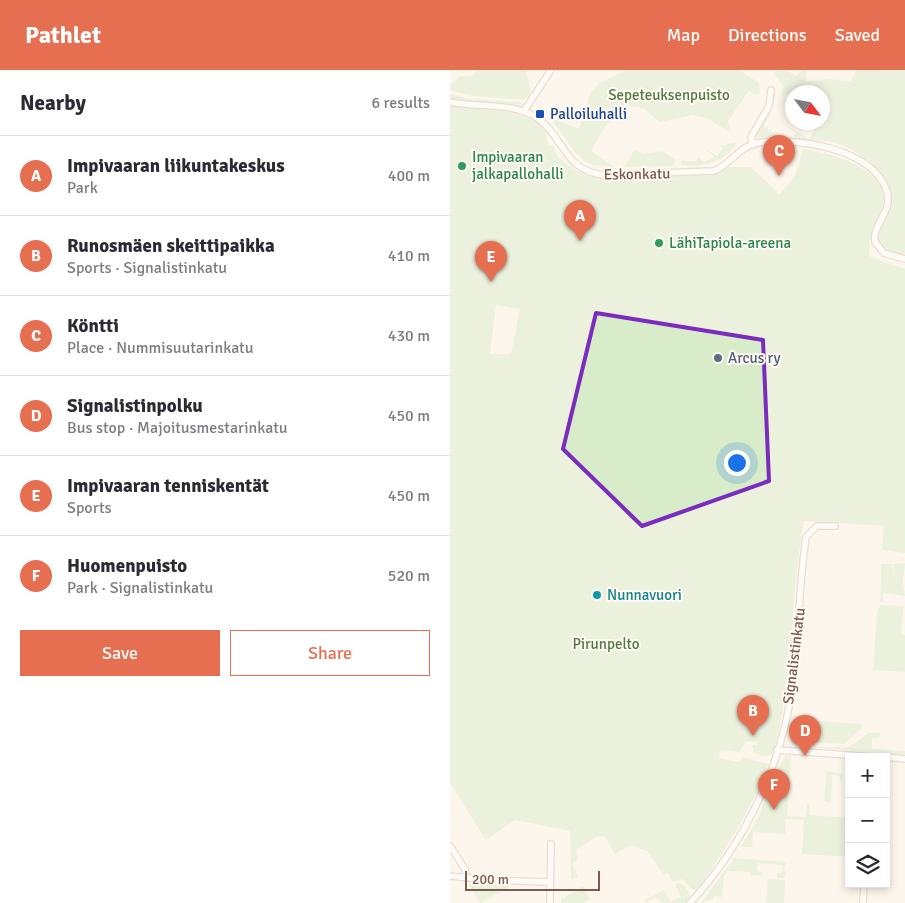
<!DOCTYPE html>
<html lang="en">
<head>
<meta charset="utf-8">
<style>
	:root { --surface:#fff; --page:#f7f7f7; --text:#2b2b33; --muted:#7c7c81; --line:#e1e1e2; --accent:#e76f51 }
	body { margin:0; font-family:Signika,sans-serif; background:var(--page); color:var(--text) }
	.controls { position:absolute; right:15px; bottom:15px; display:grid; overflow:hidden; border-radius:0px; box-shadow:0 2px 8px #0003 }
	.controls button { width:45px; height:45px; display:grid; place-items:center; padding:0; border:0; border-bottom:1px solid var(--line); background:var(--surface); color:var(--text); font:25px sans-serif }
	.compass { position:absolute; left:335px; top:15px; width:45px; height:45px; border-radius:50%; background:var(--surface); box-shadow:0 2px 8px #0003; rotate:122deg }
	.scale { position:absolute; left:15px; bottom:12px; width:135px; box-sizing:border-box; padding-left:5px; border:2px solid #7a5c4d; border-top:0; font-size:14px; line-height:18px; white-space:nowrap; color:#7a5c4d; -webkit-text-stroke:4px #fffaf3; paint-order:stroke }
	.you { position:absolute; left:286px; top:392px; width:18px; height:18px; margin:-12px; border:4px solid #fff; border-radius:50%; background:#1a73e8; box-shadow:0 0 0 8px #1a73e833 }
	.badge { display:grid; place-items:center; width:32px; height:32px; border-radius:50%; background:var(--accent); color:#fff; font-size:16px; font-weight:700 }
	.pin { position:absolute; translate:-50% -41px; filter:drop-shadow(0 1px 2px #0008) }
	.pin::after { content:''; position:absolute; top:26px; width:18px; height:15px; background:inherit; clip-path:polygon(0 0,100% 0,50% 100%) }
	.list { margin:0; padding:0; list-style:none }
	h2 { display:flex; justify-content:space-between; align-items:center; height:65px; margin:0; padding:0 20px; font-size:21px }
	h2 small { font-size:16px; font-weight:400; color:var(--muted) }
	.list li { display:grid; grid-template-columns:32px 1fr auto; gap:15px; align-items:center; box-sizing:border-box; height:80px; padding:0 20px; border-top:1px solid var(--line) }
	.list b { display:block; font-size:19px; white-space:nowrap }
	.list p { margin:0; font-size:16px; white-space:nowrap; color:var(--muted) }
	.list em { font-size:16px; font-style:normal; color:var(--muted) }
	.actions { display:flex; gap:10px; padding:15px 20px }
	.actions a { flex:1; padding:11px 0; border:1px solid var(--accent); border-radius:0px; text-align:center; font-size:18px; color:var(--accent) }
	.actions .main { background:var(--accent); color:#fff }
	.icon { flex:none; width:28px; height:28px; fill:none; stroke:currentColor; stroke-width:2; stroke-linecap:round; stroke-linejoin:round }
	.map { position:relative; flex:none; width:455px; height:833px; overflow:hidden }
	header { display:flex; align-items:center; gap:30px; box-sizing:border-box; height:70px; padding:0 25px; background:var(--accent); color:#fff }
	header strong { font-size:24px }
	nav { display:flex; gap:28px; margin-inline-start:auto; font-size:18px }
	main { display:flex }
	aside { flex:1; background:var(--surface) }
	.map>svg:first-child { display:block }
	.green { fill:#d8ecc9; fill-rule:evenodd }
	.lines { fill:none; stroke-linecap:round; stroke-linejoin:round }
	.minor-casing { stroke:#d1beb0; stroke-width:8 }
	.minor { stroke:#fff; stroke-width:5.5 }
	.marked { fill:none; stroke:#7b2cbf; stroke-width:4; stroke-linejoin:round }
	.transit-dot { fill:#1a4fb4; stroke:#fffaf3; stroke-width:2 }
	.leisure-dot { fill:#2e9e5b; stroke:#fffaf3; stroke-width:2 }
	.service-dot { fill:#5c6f8a; stroke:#fffaf3; stroke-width:2 }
	.culture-dot { fill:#0f9aa8; stroke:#fffaf3; stroke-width:2 }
	.labels { text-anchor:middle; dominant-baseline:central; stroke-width:4; stroke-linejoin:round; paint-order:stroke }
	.park-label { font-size:15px; fill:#537a41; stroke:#fffaf3 }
	.transit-label { font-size:15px; fill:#164399; stroke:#fffaf3; text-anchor:start }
	.leisure-label { font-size:15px; fill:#27864d; stroke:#fffaf3; text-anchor:start }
	.street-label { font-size:15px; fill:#7a5c4d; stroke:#fffaf3 }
	.service-label { font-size:15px; fill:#4e5e75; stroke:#fffaf3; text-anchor:start }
	.culture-label { font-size:15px; fill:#0d838f; stroke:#fffaf3; text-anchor:start }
</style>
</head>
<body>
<header>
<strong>Pathlet</strong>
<nav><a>Map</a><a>Directions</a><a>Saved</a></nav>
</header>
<main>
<aside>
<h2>Nearby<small>6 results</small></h2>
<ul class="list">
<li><span class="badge">A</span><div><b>Impivaaran liikuntakeskus</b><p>Park</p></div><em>400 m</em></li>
<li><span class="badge">B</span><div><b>Runosmäen skeittipaikka</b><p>Sports · Signalistinkatu</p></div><em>410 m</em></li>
<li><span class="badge">C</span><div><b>Köntti</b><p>Place · Nummisuutarinkatu</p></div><em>430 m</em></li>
<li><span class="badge">D</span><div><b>Signalistinpolku</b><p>Bus stop · Majoitusmestarinkatu</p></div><em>450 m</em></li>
<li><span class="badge">E</span><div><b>Impivaaran tenniskentät</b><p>Sports</p></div><em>450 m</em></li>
<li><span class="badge">F</span><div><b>Huomenpuisto</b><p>Park · Signalistinkatu</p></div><em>520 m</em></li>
</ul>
<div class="actions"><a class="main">Save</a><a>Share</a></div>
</aside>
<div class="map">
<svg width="455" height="833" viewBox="0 0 455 833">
	<rect width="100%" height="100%" fill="#fdf6ec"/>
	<path class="green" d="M 27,0 L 76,0 L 81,22 L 75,30 L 23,26 L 0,20 L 0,15 L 10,6 L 23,6 Z
		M 177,0 L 289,0 L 309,13 L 310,23 L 307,25 L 299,21 L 278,51 L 281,63 L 257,48 L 242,45 L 210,52 L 193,38 L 175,35 L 154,58 L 141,81 L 165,97 L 143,95 L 134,91 L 124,81 L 101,48 L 129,59 L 141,22 L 150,13 Z
		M 326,0 L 335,0 L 347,6 L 351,0 L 357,0 L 355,12 L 377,9 L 400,11 L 407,0 L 455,0 L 455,184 L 442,183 L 429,173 C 427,156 444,144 441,126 C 438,114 431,106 423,97 C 386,56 349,77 305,66 L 328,31 L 314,56 L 330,67 L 343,68 L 346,63 L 324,48 L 359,69 L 364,60 L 352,53 L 365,59 L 368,55 L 371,56 L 379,43 L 373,38 L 372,22 L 342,22 L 342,27 L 335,23 L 332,28 L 333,16 L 325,4 Z
		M 0,24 L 22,29 L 70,32 L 75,34 L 71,36 L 6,31 L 0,29 Z
		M 0,36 C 35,39 75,35 99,65 L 96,67 L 99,75 L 103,75 L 107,86 L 124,99 L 139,106 L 153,109 L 255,105 L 265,104 L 280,97 L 301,97 L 329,124 C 344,110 349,99 352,79 C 377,82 437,97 434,131 C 433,141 427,147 424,156 C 420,165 420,176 419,186 L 455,199 L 455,483 L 432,480 L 434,456 L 354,451 C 340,526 344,604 325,678 L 322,685 L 314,686 L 304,683 L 302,675 L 307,675 L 307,672 L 296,671 L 290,682 L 270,680 L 269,688 L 290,692 L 292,687 L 318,694 C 302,741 275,780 247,821 L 240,818 L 233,809 L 223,812 L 218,803 L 214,805 L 197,781 L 181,775 L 165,784 L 155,767 L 148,766 L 126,780 L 128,789 L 122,794 L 128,806 L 121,810 L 120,761 L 65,750 L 36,770 L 0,713 ZM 46,235 L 70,239 L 61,284 L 40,284 Z
		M 287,72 C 278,92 250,99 230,94 L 232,91 L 246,91 L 248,88 L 255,92 L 264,86 L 251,76 L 267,86 L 273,78 L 270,76 Z
		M 185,79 L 193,84 L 212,81 L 226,90 L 222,96 L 174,97 Z
		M 455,493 L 453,512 L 455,526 L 434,523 L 433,531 L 440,533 L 430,532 L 431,494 L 443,494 L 443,496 L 436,497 L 443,497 L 443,507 L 444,494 Z
		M 431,535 L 454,536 L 451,565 L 455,565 L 455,602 L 423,600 L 427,542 Z
		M 367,651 L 412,654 L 411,659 L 394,674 L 366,672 Z
		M 419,663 L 430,663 L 429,668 L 422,668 L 422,679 L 455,681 L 455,685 L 361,677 L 399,677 Z
		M 336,685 L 341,686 L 337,746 L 355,747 L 357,734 L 359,734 L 360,745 L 399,748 L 399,787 L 352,784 L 354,750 L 336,749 L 335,764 L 303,762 L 302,777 L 291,777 L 308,747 L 330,694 Z
		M 377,701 L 393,704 L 392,711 L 390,711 L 390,706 L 382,705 L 381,733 L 374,731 Z
		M 284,788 L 336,792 L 333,801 L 336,802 L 335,808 L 327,808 L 327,803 L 332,803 L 333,795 L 308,793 L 307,801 L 313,802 L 312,807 L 309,805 L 300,806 L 300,802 L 278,801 L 274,806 L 272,827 L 264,826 L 263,829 L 251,833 Z
		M 318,809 L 335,810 L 334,833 L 316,833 Z
		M 18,813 L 62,816 L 30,833 Z
		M 228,813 C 234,814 240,822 241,829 L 237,833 L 212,833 L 205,827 L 196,833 L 195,830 L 214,820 L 221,832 L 231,827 L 225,814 Z
		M 133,816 L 140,829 L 133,833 L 111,833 L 111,829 Z"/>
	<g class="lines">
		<defs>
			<path id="minor" d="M 0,32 C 27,38 59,32 84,46 C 114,64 112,100 153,105 L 263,101 C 280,96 289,76 307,73 C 344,66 426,79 437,122 C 443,142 422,154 425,172 L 434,183 L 455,189
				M 74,41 L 101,0
				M 303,75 L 301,67 L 319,36 L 321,20
				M 327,680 L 427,687
				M 436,687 L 455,689
				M 0,776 L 15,799 L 16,808
				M 0,806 L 39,810 L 99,812
				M 100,833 L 101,774
				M 240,833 C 295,774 334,691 343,611 C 349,563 349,514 356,467 L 367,456 L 385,456
				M 413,833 L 414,814"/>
		</defs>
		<use href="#minor" class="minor-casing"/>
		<use href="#minor" class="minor"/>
	</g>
	<path d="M0 0H455V833H0ZM 146,243 L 313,270 L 319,411 L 192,456 L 113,379 Z" fill="#fdf6ec" fill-opacity=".55" fill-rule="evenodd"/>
	<path class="marked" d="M 146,243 L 313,270 L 319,411 L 192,456 L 113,379 Z"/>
	<rect class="transit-dot" x="85" y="39" width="10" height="10" rx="2.5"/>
	<g class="leisure-dot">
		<circle cx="12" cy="96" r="5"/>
		<circle cx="209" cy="173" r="5"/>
	</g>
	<circle class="service-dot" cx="268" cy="288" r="5"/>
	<circle class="culture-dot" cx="147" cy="525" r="5"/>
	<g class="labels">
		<g class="park-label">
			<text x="219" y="25">Sepeteuksenpuisto</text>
			<text x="156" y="574">Pirunpelto</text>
		</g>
		<g class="transit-label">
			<text x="100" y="44">Palloiluhalli</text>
		</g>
		<g class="leisure-label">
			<text x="22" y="87">Impivaaran<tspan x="22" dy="17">jalkapallohalli</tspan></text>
			<text x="219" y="173">LähiTapiola-areena</text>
		</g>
		<g class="street-label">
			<text transform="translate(187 104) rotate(-1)">Eskonkatu</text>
			<text transform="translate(344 586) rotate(-83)">Signalistinkatu</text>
		</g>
		<g class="service-label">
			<text x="278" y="288">Arcus ry</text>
		</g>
		<g class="culture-label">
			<text x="157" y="525">Nunnavuori</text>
		</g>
	</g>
</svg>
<div class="controls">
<button>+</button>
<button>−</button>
<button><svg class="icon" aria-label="layers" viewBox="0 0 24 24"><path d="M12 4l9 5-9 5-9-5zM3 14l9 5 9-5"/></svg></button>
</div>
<svg class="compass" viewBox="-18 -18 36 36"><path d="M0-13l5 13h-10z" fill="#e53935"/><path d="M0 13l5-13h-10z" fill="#7c7c81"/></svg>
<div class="scale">200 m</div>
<div class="you"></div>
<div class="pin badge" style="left:130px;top:171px">A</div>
<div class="pin badge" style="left:303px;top:666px">B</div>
<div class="pin badge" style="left:329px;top:106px">C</div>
<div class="pin badge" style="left:355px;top:686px">D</div>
<div class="pin badge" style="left:41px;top:212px">E</div>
<div class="pin badge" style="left:324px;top:740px">F</div>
</div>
</main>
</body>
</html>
